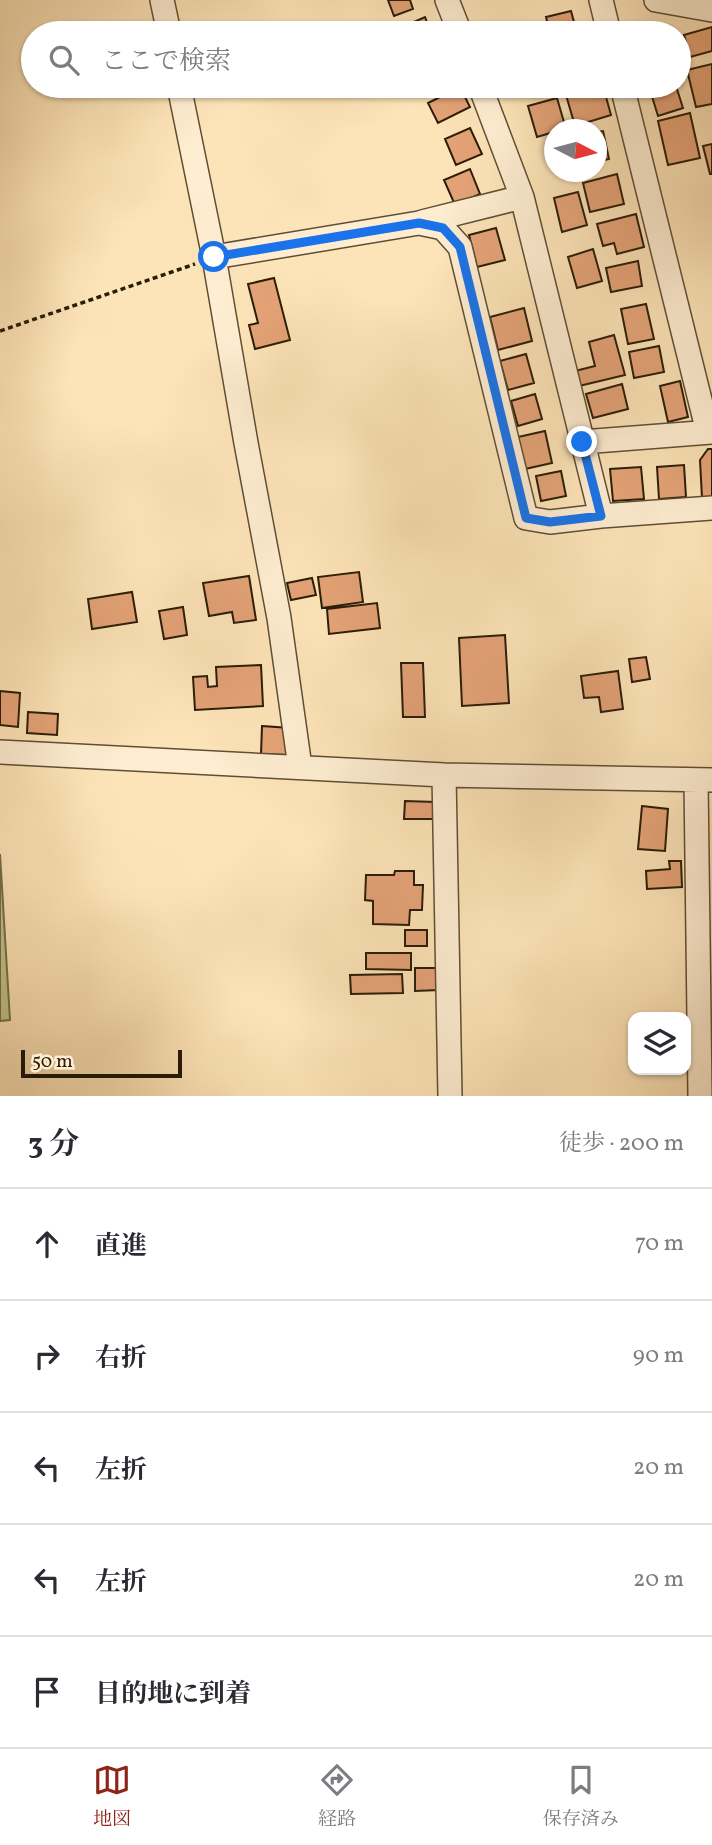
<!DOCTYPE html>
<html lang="ja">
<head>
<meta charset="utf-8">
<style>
	:root { --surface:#fff; --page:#f2f2f3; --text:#2b2b33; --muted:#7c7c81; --line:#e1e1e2; --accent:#8f2418 }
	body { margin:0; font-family:Vollkorn,"Noto Serif JP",serif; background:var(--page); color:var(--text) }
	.controls { position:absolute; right:21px; bottom:21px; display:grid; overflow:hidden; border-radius:14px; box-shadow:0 2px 5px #0004 }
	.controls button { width:63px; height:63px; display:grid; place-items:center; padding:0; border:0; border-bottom:2px solid var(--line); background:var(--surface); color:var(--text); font:35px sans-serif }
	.compass { position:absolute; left:544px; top:119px; width:63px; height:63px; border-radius:50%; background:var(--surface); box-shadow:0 2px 5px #0004; rotate:96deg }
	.scale { position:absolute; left:21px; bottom:18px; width:161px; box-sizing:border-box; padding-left:7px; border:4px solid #2b1c08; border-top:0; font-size:19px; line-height:24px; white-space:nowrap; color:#2b1c08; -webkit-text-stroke:5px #feedd1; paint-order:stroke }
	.stop { position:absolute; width:21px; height:21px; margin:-16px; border:5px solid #1a73e8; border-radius:50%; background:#fff }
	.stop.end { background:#1a73e8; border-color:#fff; box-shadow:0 2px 7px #0008 }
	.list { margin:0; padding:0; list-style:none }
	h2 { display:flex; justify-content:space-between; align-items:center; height:91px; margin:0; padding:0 28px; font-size:30px }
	h2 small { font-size:23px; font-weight:400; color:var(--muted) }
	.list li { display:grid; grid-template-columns:46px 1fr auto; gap:21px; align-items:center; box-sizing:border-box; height:112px; padding:0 28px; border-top:2px solid var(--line) }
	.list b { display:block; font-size:26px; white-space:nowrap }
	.list em { font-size:23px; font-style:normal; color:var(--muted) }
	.icon { flex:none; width:38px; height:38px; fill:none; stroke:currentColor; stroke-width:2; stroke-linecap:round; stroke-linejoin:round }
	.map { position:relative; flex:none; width:712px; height:1096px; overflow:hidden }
	.search { position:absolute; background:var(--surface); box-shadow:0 2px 5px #0004; left:21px; right:21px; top:21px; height:77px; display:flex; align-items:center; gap:18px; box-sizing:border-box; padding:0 24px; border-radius:38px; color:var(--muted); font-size:26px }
	.sheet { height:651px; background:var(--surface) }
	nav { display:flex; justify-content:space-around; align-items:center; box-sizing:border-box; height:98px; border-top:2px solid var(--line); background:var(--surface); font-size:19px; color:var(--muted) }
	nav a { display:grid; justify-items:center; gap:4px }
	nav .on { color:var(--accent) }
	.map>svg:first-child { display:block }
	.green { fill:#c1c48e; stroke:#76704b; stroke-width:2 }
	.building { fill:#e4a377; stroke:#2b1c08; stroke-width:2 }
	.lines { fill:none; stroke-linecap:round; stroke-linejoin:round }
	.street-casing { stroke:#604e34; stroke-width:26 }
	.path { stroke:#2b1c08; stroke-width:3.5; stroke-dasharray:5 3.5; stroke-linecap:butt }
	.street { stroke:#feedd1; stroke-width:23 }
	.route { stroke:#1a73e8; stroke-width:9 }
</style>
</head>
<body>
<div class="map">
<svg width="712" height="1096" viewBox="0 0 712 1096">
	<rect width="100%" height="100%" fill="#fde4b8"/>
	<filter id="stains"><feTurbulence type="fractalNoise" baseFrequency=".00286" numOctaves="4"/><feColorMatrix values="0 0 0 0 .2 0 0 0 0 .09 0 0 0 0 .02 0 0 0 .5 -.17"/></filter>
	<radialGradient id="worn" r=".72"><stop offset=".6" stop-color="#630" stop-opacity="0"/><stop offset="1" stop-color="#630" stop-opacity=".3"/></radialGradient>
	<path class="green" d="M 0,854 L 10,1020 L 0,1021 Z"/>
	<path class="building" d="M 388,0 L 410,0 L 413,9 L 394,16 Z
		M 571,11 L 577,33 L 550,33 L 546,17 Z
		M 425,17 L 431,33 L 402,33 L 400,28 Z
		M 712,27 L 712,51 L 690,57 L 684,35 Z
		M 712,64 L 712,104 L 696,107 L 687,70 Z
		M 523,86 L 552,86 L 525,95 Z
		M 596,86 L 603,86 L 611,115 L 575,126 L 566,95 Z
		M 663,86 L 676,86 L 683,108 L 658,116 L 650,90 Z
		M 460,87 L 470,107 L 438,123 L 428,103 Z
		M 557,98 L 566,129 L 554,130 L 554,132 L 537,137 L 528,106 Z
		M 690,113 L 700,158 L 668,165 L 658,121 Z
		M 470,128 L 482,154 L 456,165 L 445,139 Z
		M 603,131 L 609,159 L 596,162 L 596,132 Z
		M 712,144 L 712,174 L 710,174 L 703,146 Z
		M 470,169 L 480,194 L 455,205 L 444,180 Z
		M 617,174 L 624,204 L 590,212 L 583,183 Z
		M 578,192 L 587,225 L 562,232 L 554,198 Z
		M 636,214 L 644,247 L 617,254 L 614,243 L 603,246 L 597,224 Z
		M 496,228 L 505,260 L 477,267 L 469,235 Z
		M 593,249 L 602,281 L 577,288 L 568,257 Z
		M 638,261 L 642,286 L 611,292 L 606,268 Z
		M 274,278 L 290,340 L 255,349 L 249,325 L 258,323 L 248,284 Z
		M 646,304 L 654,339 L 628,344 L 621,309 Z
		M 524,308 L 532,341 L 498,350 L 490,317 Z
		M 614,335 L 625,375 L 579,386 L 575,371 L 595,366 L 589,342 Z
		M 659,346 L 664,372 L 634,378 L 629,352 Z
		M 526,354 L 534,383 L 508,390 L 500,361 Z
		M 680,381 L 688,417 L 668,422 L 660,386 Z
		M 622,384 L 628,409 L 593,418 L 586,394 Z
		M 535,394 L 542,419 L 518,426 L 511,401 Z
		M 545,431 L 552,463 L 525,469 L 518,437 Z
		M 708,449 L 712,449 L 712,498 L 702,498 L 700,460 Z
		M 684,465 L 686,497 L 659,499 L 657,467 Z
		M 641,467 L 644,499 L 613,501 L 610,469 Z
		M 561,471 L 566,496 L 541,501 L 536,476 Z
		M 359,572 L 363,602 L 322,608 L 318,577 Z
		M 249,576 L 256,620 L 234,623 L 232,612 L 209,616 L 203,583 Z
		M 312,578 L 316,595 L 291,600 L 287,583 Z
		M 132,592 L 137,622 L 92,629 L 88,599 Z
		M 377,603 L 380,628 L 329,634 L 327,609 Z
		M 183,607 L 187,635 L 164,639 L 159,611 Z
		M 505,635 L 509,703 L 462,706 L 459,638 Z
		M 646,657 L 650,679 L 632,682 L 629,659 Z
		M 401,663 L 423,663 L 425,717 L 403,717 Z
		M 261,665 L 263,706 L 195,710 L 193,677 L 207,676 L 208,687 L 217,686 L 216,667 Z
		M 618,671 L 623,709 L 601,712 L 599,697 L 584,698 L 581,676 Z
		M 0,691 L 20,693 L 18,727 L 0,725 Z
		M 28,712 L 58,714 L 57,735 L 27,733 Z
		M 262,726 L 290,728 L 289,755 L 261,754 Z
		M 405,801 L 436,802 L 435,819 L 404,819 Z
		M 642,806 L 668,809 L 665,851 L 638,849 Z
		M 669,861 L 681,861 L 682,887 L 647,889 L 646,871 L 670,869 Z
		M 395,871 L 414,871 L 414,885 L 423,885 L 422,910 L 410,910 L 409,925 L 373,924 L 373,901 L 365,900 L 366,875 L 394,875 Z
		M 405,930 L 427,930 L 427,946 L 405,946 Z
		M 366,953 L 411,953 L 411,970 L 366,969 Z
		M 415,968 L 439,968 L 439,990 L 415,991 Z
		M 402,974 L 403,993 L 351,994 L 350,975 Z"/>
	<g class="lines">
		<defs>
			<path id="street" d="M 162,0 L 169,33
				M 447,0 L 460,33
				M 601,0 L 609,33
				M 656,0 L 712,10
				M 179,86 L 214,257 L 246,443 L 279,618 L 300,767
				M 480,86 L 522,197 L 601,516
				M 622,86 L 708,432
				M 422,222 L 522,197
				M 214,257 L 419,223 L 443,228 L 460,247 L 526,518 L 550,522 L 601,516 L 712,508
				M 582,442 L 712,432
				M 0,752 L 444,775 L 712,780
				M 444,775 L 450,1096
				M 696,780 L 700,1096"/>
		</defs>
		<use href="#street" class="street-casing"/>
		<path class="path" d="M 0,331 L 195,264"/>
		<use href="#street" class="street"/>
	</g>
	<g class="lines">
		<path class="route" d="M 214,257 L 419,223 L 443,228 L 460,247 L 526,518 L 550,522 L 601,516 L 582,442"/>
	</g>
	<rect width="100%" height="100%" filter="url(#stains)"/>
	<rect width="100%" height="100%" fill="url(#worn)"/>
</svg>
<div class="controls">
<button><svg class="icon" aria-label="layers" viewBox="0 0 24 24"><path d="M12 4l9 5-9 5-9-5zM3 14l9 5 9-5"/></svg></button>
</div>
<svg class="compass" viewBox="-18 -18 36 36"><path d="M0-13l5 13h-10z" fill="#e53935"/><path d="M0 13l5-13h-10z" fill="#7c7c81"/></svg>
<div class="scale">50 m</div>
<div class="stop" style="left:214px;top:257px"></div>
<div class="stop end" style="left:582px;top:442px"></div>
<div class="search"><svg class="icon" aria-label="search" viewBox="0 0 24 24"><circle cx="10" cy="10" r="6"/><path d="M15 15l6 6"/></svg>ここで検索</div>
</div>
<section class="sheet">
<h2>3 分<small>徒歩 · 200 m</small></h2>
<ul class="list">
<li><svg class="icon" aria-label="ahead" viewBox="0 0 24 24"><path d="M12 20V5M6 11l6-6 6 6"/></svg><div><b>直進</b></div><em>70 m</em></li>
<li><svg class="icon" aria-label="right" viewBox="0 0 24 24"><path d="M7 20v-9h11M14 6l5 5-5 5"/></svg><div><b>右折</b></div><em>90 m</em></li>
<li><svg class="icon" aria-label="left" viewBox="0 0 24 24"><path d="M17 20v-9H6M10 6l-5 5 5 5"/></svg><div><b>左折</b></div><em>20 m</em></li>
<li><svg class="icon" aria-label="left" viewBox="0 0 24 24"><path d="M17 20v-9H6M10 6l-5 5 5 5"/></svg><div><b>左折</b></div><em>20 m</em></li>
<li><svg class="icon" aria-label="arrive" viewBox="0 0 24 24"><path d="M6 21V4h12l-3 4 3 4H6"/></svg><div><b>目的地に到着</b></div></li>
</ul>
</section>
<nav>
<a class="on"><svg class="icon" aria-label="map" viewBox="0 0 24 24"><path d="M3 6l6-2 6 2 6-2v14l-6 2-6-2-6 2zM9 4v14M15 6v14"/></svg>地図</a>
<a><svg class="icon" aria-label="directions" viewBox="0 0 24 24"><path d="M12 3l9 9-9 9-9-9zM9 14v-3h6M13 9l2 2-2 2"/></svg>経路</a>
<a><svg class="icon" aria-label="saved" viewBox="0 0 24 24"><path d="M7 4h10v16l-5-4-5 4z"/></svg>保存済み</a>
</nav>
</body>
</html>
